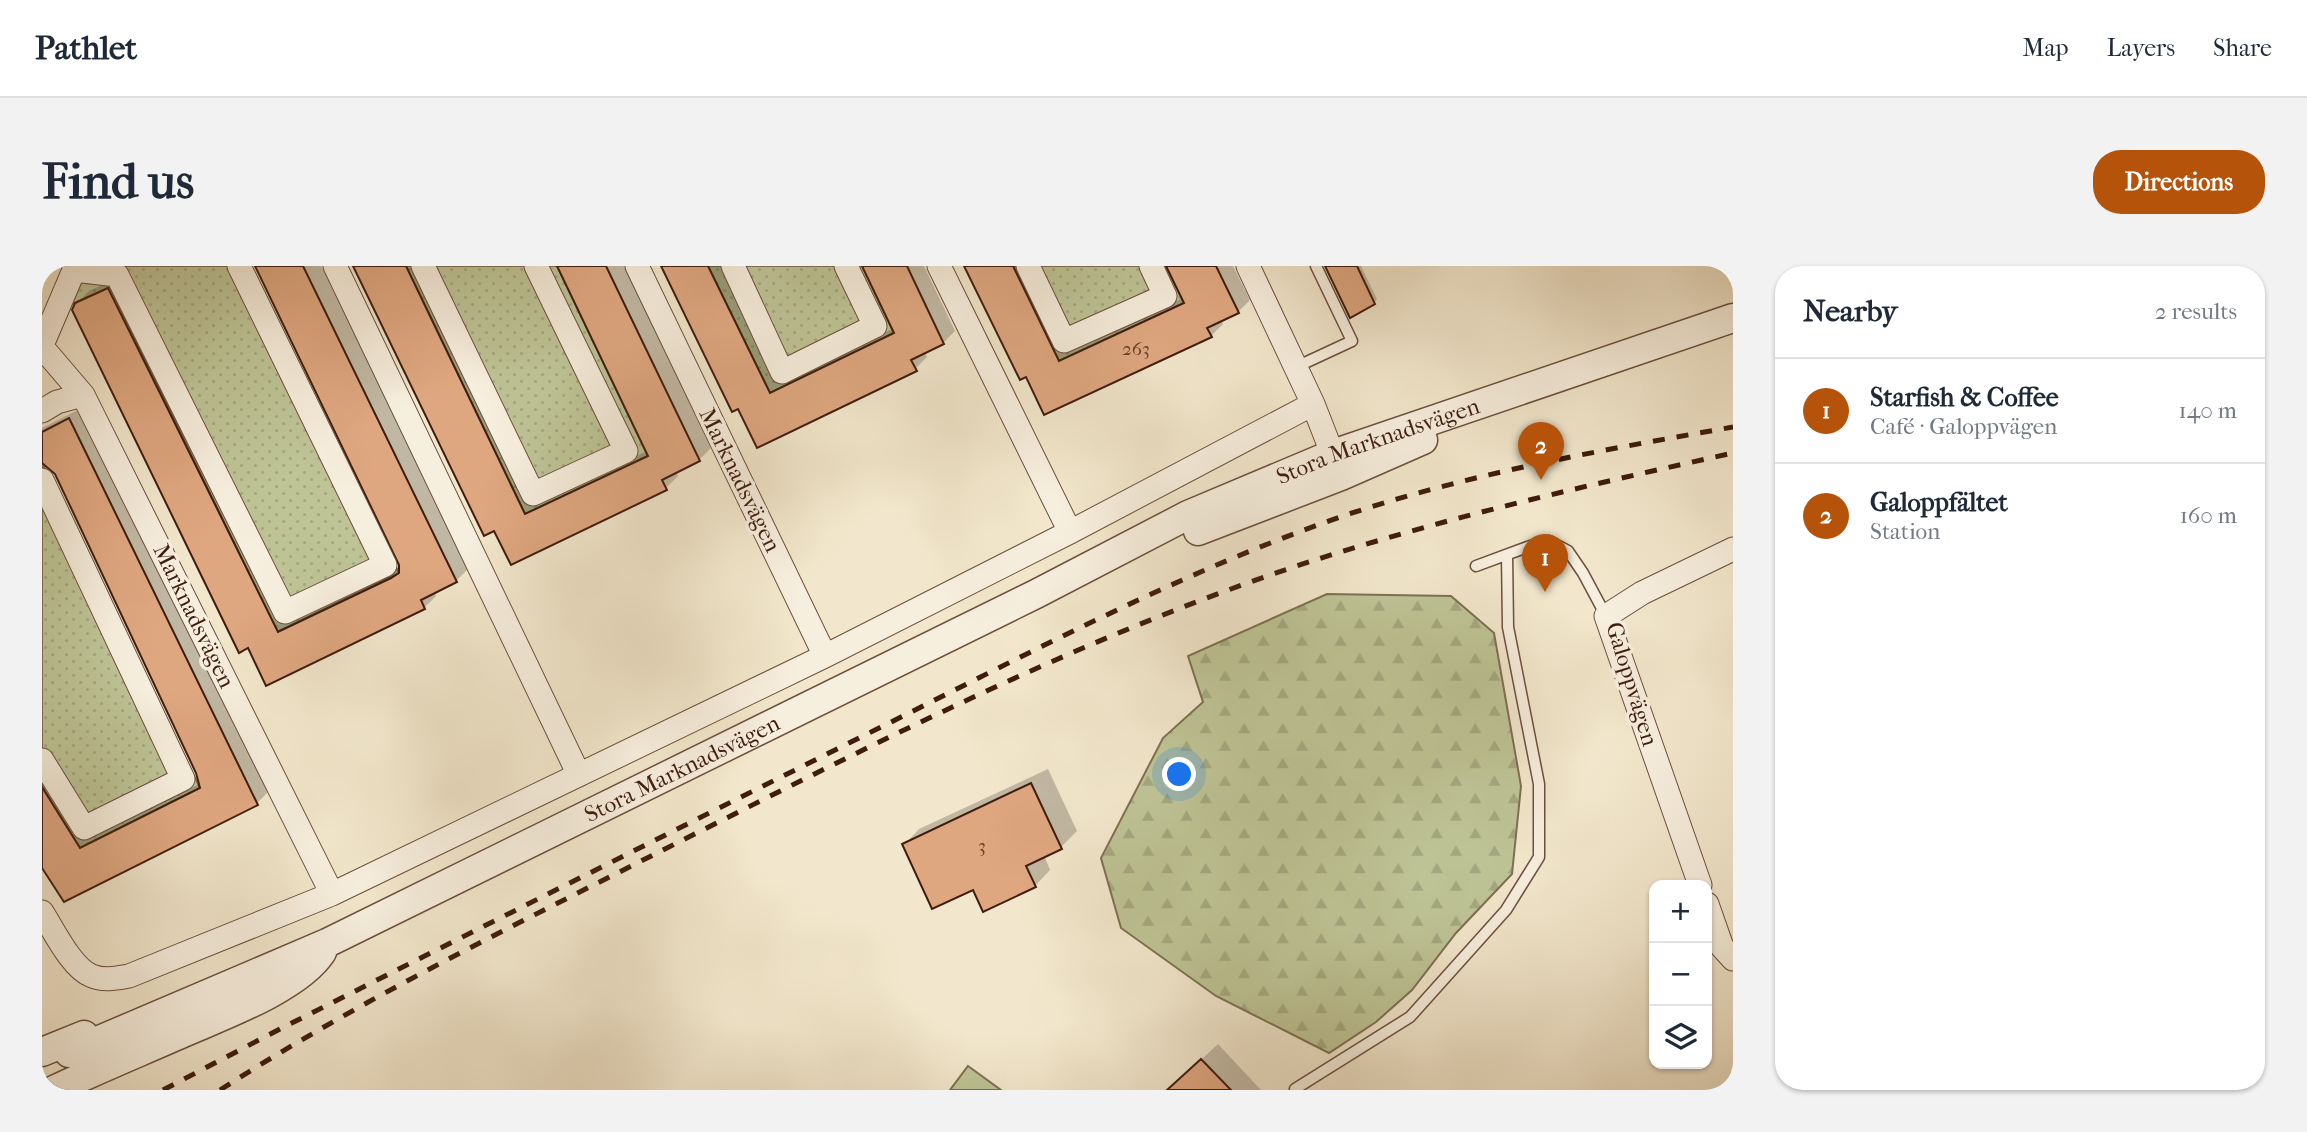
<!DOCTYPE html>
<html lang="en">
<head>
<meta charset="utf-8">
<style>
	:root { --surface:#fff; --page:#f2f2f3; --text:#1f2937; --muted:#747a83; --line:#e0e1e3; --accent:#b45309 }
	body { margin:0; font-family:"IM FELL French Canon",serif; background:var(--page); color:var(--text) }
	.controls { position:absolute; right:21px; bottom:21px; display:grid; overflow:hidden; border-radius:14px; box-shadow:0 2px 5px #0004 }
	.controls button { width:63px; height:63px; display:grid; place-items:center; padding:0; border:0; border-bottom:2px solid var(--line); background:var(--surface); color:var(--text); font:35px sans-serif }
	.you { position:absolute; left:1138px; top:509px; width:24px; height:24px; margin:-18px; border:5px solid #fff; border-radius:50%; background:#1a73e8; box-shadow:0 0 0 10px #1a73e833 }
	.badge { display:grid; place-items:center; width:46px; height:46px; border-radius:50%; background:var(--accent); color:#fff; font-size:23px; font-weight:700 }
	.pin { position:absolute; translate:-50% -58px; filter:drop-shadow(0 2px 4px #0008) }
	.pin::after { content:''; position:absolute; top:37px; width:24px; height:21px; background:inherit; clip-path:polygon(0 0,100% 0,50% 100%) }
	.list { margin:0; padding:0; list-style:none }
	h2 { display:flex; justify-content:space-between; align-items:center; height:91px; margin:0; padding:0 28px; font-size:30px }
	h2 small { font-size:23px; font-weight:400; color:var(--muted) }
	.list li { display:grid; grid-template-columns:46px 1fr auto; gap:21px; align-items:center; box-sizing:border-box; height:105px; padding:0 28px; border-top:2px solid var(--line) }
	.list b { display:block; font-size:26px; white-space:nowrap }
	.list p { margin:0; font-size:23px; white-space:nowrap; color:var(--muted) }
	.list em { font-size:23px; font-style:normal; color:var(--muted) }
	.icon { flex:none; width:38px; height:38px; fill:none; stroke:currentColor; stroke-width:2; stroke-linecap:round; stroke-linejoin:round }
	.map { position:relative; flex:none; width:1691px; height:824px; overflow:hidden; border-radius:28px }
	header { display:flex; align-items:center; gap:42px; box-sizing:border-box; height:98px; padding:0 35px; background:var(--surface); border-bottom:2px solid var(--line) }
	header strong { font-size:33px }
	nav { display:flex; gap:38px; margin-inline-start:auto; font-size:24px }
	.intro { display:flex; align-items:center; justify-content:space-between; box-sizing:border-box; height:168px; padding:0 42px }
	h1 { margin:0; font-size:49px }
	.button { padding:18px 32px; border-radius:28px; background:var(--accent); color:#fff; font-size:24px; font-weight:700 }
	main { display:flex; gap:42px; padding:0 42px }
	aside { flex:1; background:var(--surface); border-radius:28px; box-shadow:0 2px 5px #0004 }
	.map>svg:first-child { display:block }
	.grass { fill:url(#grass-dots); stroke:#7e7052; stroke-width:2 }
	.forest { fill:url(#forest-firs); stroke:#7e7052; stroke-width:2 }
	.pitch { fill:#bec496; stroke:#7e7052; stroke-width:2 }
	.shadow { fill:#0003 }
	.building { fill:#dfa780; stroke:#3f1c0e; stroke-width:2 }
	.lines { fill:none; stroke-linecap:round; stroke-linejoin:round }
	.service-casing { stroke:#6c4f3e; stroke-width:13 }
	.minor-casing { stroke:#6c4f3e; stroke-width:25 }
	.tertiary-casing { stroke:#6c4f3e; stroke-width:31 }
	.service { stroke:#f7efde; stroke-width:10 }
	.minor { stroke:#f7efde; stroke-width:23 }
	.tertiary { stroke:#f7efde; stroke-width:28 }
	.rail { stroke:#3f1c0e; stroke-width:5; stroke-dasharray:12 12; stroke-linecap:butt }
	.labels { text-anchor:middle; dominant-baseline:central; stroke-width:7; stroke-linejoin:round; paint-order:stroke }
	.number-label { font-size:19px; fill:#673f2a }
	.street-label { font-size:23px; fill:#3f1c0e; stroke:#f7efde }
</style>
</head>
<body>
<header>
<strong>Pathlet</strong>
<nav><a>Map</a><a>Layers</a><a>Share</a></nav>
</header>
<div class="intro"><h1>Find us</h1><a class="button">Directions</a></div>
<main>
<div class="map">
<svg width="1691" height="824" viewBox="0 0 1691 824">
	<defs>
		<pattern id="grass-dots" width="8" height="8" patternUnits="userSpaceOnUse" patternTransform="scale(1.75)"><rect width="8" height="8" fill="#bec496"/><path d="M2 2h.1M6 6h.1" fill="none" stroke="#a4a880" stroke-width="1.8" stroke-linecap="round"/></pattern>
		<pattern id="forest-firs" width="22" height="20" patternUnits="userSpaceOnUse" patternTransform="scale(1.75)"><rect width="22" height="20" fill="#bec496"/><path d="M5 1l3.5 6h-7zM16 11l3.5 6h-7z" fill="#a4a880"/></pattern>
	</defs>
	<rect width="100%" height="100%" fill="#f2e7cc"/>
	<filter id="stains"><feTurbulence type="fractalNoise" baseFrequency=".00286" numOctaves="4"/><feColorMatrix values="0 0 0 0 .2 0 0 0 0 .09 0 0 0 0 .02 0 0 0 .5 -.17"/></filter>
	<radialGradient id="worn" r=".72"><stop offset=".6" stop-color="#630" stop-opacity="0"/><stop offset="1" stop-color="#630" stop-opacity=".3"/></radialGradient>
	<path class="grass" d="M 32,0 L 208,0 L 357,307 L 235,366 L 68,21 L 28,39 Z
		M 364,0 L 515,0 L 606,190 L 483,248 Z
		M 666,0 L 820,0 L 852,67 L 728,127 Z
		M 971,0 L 1124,0 L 1142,37 L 1017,95 Z
		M 0,197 L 158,522 L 38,582 L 0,521 Z"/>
	<path class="forest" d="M 1285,328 L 1409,330 L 1452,367 L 1479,520 L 1470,608 L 1414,667 L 1370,724 L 1334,756 L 1287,787 L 1174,730 L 1079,662 L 1059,592 L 1121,472 L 1161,436 L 1146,390 Z"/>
	<path class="pitch" d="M 926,800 L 959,824 L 908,824 Z"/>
	<path class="shadow" d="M 215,0 L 279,0 L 426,303 L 414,315 L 392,325 L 394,330 L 382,342 L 225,418 L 35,38 L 47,25 L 78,11 L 248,355 L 358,302 Z
		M 313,0 L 382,0 L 495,237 L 605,185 L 516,0 L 582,0 L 669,182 L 657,194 L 634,205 L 636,210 L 624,222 L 469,296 Z
		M 621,0 L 684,0 L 740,116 L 852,62 L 822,0 L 882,0 L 913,65 L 901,77 L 883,86 L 885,91 L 873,103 L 716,179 Z
		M 924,0 L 988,0 L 1029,84 L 1141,32 L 1125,0 L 1191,0 L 1208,34 L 1196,46 L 1179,53 L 1181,58 L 1169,70 L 985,109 Z
		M 1283,0 L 1319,0 L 1335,33 L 1332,37 Z
		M 40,142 L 227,525 L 215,537 L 22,634 L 0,598 L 0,491 L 50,571 L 159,517 L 14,207 L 0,193 L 0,162 Z
		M 1006,503 L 1035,565 L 1019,581 L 1002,589 L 1008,604 L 993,620 L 932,622 L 862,579 L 877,563 Z
		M 1176,778 L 1219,824 L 1127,824 Z"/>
	<path class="building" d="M 213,0 L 261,0 L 415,316 L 379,334 L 383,343 L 224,420 L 206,382 L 197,387 L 30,44 L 33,37 L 66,22 L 236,366 L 349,312 L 357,307 L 357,299 Z
		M 311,0 L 364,0 L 483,248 L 606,190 L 515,0 L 564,0 L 658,195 L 620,214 L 625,224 L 469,299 L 452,265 L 442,270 Z
		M 619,0 L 666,0 L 728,127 L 852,67 L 820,0 L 865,0 L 902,78 L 869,94 L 875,105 L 715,182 L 696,143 L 690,146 Z
		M 922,0 L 971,0 L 1017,95 L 1142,37 L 1124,0 L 1174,0 L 1197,47 L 1165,62 L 1170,71 L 1002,149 L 984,111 L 978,114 Z
		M 1283,0 L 1315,0 L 1333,38 L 1308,52 Z
		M 27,152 L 216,539 L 22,636 L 0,602 L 0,521 L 38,582 L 158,522 L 154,507 L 13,208 L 0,197 L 0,166 Z
		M 989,517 L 1020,583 L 984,600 L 994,621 L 941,646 L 931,624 L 890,643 L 860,578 Z
		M 1159,793 L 1189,824 L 1125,824 Z"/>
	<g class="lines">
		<defs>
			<path id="service" d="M 1254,101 L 1310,75 L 1274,0
				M 1434,300 L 1488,280 L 1507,275 L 1526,285 L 1541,307 L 1564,350
				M 1253,823 L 1368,751 L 1464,644 L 1497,591 L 1497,518 L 1466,361 L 1465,289"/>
			<path id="minor" d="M 293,0 L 537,509
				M 381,0 L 491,228 L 584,185 L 494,0
				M 595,0 L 783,390
				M 691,0 L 740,106 L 833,60 L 804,0
				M 897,0 L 1028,266
				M 986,0 L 1022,75 L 1123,30 L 1109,0
				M 1206,0 L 1271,138 L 1296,202
				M 0,79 L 32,4 L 75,9 L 243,346 L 343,299 L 197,0
				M 0,81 L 41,129 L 290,628
				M 0,145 L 15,136 L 41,129
				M 0,214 L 141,513 L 42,562 L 0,494
				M 1658,619 L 1564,350 L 1600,327 L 1691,283
				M 1665,638 L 1680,681 L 1691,693
				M 0,646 C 11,663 30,703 50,710 C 62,715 75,712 87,710 L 290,628 L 783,390 L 1028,266 L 1271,138"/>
			<g id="tertiary">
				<path d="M 1156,265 L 1299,210 L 1381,174"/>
				<path d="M 0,786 L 42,769"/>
				<path id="s1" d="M 27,787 L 285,677 L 994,328 L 1146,249 L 1291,188 L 1691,52"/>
				<path d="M 12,824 C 54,804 98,786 141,767 C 180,750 257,722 280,686"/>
			</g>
		</defs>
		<use href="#service" class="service-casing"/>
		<use href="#minor" class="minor-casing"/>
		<use href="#tertiary" class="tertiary-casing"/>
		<use href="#service" class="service"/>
		<use href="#minor" class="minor"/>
		<use href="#tertiary" class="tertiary"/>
		<path class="rail" d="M 121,824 L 238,763 C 434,664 631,565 827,467 C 984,389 1138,306 1304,249 C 1430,207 1560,184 1691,161
			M 178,824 C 318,734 467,662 615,587 C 830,479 1044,368 1273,294 C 1410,250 1551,218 1691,187"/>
	</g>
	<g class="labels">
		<g class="number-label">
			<text x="1094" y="83">263</text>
			<text x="940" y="580">3</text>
		</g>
		<g class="street-label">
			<text stroke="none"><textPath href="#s1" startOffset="1446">Stora Marknadsvägen</textPath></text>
			<text transform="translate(698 214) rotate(64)">Marknadsvägen</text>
			<text transform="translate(152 350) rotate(64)">Marknadsvägen</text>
			<text transform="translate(1590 418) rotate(73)">Galoppvägen</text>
			<text stroke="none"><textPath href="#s1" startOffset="676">Stora Marknadsvägen</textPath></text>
		</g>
	</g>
	<rect width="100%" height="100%" filter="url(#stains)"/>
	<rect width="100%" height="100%" fill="url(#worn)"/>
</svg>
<div class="controls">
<button>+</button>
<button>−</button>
<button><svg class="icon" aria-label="layers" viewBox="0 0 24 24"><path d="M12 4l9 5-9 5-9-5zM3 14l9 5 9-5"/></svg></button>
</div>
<div class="you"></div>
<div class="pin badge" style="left:1503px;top:326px">1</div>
<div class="pin badge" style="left:1499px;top:214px">2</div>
</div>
<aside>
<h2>Nearby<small>2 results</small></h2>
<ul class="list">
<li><span class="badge">1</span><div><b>Starfish &amp; Coffee</b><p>Café · Galoppvägen</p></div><em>140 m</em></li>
<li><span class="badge">2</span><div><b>Galoppfältet</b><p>Station</p></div><em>160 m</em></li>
</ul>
</aside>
</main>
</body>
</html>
